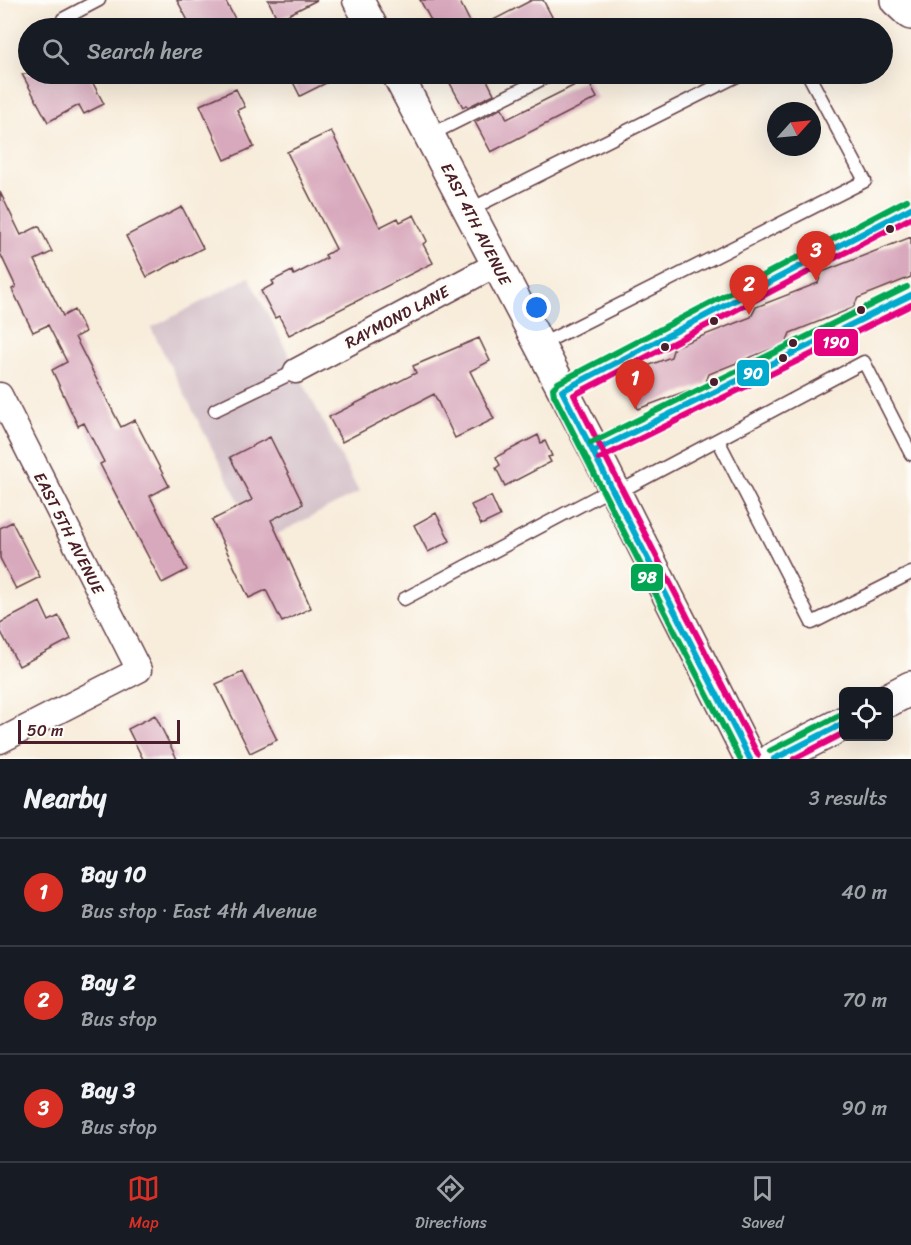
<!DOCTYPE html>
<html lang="en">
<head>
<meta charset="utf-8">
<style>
	:root { --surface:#171b24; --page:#20242c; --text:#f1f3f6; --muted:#9ea1a6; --line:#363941; --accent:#d93025 }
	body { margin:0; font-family:Sriracha,sans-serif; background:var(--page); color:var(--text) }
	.controls { position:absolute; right:18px; bottom:18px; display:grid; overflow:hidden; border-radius:9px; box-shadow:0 6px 24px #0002 }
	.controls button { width:54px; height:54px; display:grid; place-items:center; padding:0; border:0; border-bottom:2px solid var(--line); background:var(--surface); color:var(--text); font:30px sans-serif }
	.compass { position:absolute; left:767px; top:102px; width:54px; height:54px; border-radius:50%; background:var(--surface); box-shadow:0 6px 24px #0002; rotate:63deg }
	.scale { position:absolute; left:18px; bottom:15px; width:162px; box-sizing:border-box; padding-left:6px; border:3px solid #4a1f2b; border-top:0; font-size:16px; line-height:21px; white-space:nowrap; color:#4a1f2b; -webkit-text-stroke:4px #fdfcf7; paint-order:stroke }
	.you { position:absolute; left:537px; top:308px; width:21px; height:21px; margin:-15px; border:4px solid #fff; border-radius:50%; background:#1a73e8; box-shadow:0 0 0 9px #1a73e833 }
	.badge { display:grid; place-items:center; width:39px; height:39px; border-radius:50%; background:var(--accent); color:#fff; font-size:20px; font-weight:700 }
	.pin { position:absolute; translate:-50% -50px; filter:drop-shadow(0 2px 3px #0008) }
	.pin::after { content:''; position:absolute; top:32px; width:21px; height:18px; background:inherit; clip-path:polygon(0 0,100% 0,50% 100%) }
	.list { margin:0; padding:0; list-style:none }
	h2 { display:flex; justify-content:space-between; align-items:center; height:78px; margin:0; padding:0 24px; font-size:26px }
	h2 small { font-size:20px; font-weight:400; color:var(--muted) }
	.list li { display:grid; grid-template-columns:39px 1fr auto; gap:18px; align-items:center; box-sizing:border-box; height:108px; padding:0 24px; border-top:2px solid var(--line) }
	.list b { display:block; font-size:22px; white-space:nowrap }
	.list p { margin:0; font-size:20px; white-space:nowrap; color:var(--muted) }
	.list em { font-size:20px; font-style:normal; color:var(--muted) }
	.icon { flex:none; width:33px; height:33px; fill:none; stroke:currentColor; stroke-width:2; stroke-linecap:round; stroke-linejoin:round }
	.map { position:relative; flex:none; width:911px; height:759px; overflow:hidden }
	.search { position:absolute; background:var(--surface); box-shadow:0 6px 24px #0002; left:18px; right:18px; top:18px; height:66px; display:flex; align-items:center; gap:15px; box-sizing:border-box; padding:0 21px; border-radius:33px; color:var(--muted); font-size:22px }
	.sheet { height:402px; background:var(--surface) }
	nav { display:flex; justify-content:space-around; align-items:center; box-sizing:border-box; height:84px; border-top:2px solid var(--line); background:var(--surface); font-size:16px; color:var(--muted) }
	nav a { display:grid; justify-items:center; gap:3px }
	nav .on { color:var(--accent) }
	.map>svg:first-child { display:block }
	.industrial { fill:#d2bdc6 }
	.building { fill:#d8a8bc }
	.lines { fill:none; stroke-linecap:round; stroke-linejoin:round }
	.service-casing { stroke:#643e45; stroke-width:15 }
	.minor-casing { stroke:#643e45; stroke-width:27 }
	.tertiary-casing { stroke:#643e45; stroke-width:33 }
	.secondary-casing { stroke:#643e45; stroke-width:36 }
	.primary-casing { stroke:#643e45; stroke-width:36 }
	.service { stroke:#fff; stroke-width:12 }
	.minor { stroke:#fff; stroke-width:24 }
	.tertiary { stroke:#fff; stroke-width:30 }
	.secondary { stroke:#fff; stroke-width:33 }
	.primary { stroke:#fff; stroke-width:33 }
	.bus-1-casing { stroke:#fdfcf7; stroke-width:10 }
	.bus-2-casing { stroke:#fdfcf7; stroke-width:10 }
	.bus-3-casing { stroke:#fdfcf7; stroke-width:10 }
	.bus-1 { stroke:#00a9ce; stroke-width:6 }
	.bus-2 { stroke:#e5007d; stroke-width:6 }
	.bus-3 { stroke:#00a651; stroke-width:6 }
	.bus-dot { fill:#4a1f2b; stroke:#fdfcf7; stroke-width:2 }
	.labels { text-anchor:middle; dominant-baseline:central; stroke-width:5; stroke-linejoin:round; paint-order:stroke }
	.street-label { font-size:16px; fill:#4a1f2b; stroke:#fdfcf7 }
	.line-badge { stroke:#fdfcf7; stroke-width:2 }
	.badge-label { font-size:16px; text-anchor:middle; font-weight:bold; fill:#fff }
</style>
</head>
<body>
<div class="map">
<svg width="911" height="759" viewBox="0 0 911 759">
	<rect width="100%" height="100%" fill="#fdfcf7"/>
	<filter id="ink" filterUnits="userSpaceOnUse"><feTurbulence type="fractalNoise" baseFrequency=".0167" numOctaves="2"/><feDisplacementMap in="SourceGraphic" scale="12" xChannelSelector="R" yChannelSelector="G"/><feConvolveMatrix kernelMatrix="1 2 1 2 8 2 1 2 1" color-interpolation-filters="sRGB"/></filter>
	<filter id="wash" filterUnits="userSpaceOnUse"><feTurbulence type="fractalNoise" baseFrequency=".008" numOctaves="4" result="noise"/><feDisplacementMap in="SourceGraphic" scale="24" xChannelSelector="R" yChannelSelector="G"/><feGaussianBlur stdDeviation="1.35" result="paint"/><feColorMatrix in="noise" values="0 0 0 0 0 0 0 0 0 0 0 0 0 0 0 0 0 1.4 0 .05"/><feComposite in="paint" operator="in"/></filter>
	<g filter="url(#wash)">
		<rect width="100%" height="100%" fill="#f8ecda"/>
		<path class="industrial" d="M 249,277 L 359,492 L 260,543 L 151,328 Z"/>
		<g id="blocks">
			<path class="building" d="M 177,0 L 225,0 L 240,28 L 192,28 Z
				M 268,0 L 317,0 L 278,20 Z
				M 420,0 L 459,0 L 473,28 L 435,28 Z
				M 532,0 L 543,0 L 558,28 L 478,28 Z
				M 22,74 L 88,74 L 104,104 L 84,114 L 79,105 L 48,122 Z
				M 289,74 L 344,74 L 300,96 Z
				M 445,74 L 484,74 L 494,94 L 468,107 L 466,105 L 463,107 Z
				M 587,79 L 597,98 L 491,152 L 475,122 L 502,108 L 507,119 Z
				M 236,89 L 245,107 L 237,110 L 254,147 L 225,160 L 200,105 Z
				M 331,131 L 380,227 L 398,218 L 400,222 L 414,215 L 427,241 L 423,244 L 433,263 L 289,335 L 279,316 L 275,318 L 261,291 L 274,284 L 272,281 L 292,271 L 294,275 L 327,258 L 325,255 L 336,249 L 287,152 Z
				M 0,192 L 21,235 L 39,226 L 52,252 L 35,260 L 63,316 L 74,310 L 85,332 L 75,337 L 121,427 L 135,420 L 169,486 L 150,496 L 187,570 L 162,583 L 100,464 L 104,462 L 84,423 L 78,426 L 52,370 L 67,362 L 48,325 L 33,332 L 12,289 L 16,287 L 0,253 Z
				M 182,207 L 203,248 L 147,277 L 126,236 Z
				M 911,237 L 911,277 L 858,298 L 853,308 L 790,333 L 786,343 L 709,374 L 705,384 L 638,409 L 624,375 L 671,357 L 674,347 L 751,317 L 756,307 L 818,283 L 822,272 Z
				M 479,338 L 490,361 L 470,371 L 494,419 L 455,438 L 434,394 L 342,442 L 329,417 L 416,373 L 413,366 Z
				M 538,435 L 541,443 L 545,441 L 552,456 L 548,457 L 551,462 L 505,486 L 496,468 L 500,465 L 496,457 Z
				M 270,437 L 303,504 L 271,520 L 311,608 L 282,622 L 266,590 L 249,598 L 212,520 L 252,500 L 230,457 Z
				M 491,496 L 500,516 L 481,525 L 471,505 Z
				M 436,513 L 450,541 L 428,552 L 414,525 Z
				M 12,522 L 40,577 L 16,589 L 0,558 L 0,528 Z
				M 40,602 L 49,621 L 59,616 L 71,639 L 19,666 L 0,630 L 0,623 Z
				M 243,672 L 277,740 L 250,753 L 216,684 Z
				M 155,715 L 177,759 L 143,759 L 128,729 Z"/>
		</g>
	</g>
	<g filter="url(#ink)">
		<use href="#blocks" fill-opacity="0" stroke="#643e45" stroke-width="1.5"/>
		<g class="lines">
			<defs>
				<path id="service" d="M 63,19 L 99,0
					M 430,135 L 552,74
					M 469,210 L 741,74
					M 540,345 L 865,181 L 808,74
					M 564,390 L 911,208
					M 215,410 L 296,371
					M 718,440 L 812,623 L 911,573
					M 595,451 L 911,295
					M 617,493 L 864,362 L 911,454
					M 404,599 L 613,488"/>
				<path id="minor" d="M 296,371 L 497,264
					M 0,395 L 139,670 L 0,741"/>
				<path id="tertiary" d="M 358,0 L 373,28
					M 397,74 L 595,451 L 750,759"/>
				<path id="secondary" d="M 888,700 L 911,688
					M 774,759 L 844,723"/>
				<path id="primary" d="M 897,0 L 911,13"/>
			</defs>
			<use href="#service" class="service-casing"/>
			<use href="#minor" class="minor-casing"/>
			<use href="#tertiary" class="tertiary-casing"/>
			<use href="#secondary" class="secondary-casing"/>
			<use href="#primary" class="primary-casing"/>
			<use href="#service" class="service"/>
			<use href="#minor" class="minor"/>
			<use href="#tertiary" class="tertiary"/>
			<use href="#secondary" class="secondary"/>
			<use href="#primary" class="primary"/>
			<defs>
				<path id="bus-1" d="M 595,451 L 911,295
					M 750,759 L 562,391 L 911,208
					M 774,759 L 844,723"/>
				<path id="bus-2" d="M 599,459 L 911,305
					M 758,755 L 574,395 L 911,218
					M 794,759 L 844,733"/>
				<path id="bus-3" d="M 591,443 L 907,287
					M 770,751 L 840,715
					M 740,759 L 554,395 L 553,388 L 558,383 L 907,200"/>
			</defs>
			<use href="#bus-1" class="bus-1-casing"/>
			<use href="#bus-2" class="bus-2-casing"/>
			<use href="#bus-3" class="bus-3-casing"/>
			<use href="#bus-1" class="bus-1"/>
			<use href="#bus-2" class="bus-2"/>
			<use href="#bus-3" class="bus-3"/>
		</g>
	</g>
	<g class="bus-dot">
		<circle cx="890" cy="229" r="5"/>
		<circle cx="861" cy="310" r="5"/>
		<circle cx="714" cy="321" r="5"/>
		<circle cx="793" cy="343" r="5"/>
		<circle cx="665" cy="347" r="5"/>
		<circle cx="783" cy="358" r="5"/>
		<circle cx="714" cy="382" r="5"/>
	</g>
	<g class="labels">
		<g class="street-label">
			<text transform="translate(476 224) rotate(63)">EAST 4TH AVENUE</text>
			<text transform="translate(397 317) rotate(-28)">RAYMOND LANE</text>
			<text transform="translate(69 533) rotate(63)">EAST 5TH AVENUE</text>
		</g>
	</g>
	<g class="line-badge">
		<rect x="813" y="328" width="46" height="29" rx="6" fill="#e5007d"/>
		<rect x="736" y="359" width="34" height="28" rx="6" fill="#00a9ce"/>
		<rect x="630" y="563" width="34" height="29" rx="6" fill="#00a651"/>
	</g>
	<g class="badge-label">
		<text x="836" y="348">190</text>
		<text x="753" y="379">90</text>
		<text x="647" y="583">98</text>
	</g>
</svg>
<div class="controls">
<button><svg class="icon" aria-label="locate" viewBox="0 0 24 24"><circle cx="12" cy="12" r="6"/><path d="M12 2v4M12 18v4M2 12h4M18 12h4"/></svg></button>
</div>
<svg class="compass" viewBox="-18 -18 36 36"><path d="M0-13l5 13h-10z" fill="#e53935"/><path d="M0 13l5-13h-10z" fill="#9ea1a6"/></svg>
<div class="scale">50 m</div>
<div class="you"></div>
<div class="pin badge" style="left:635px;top:409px">1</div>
<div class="pin badge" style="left:749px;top:315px">2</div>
<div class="pin badge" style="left:816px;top:281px">3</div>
<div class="search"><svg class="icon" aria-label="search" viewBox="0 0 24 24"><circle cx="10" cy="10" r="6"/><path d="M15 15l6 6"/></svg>Search here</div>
</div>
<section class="sheet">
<h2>Nearby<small>3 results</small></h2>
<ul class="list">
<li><span class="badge">1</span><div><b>Bay 10</b><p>Bus stop · East 4th Avenue</p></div><em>40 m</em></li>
<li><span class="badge">2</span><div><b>Bay 2</b><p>Bus stop</p></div><em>70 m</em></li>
<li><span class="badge">3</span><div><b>Bay 3</b><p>Bus stop</p></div><em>90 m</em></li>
</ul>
</section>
<nav>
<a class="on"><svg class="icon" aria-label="map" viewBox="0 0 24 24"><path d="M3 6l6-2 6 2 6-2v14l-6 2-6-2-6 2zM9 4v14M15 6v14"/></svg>Map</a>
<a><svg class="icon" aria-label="directions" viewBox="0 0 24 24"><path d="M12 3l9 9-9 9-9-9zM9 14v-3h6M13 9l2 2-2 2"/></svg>Directions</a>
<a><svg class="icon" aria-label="saved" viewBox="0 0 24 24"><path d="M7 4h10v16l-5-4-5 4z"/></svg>Saved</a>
</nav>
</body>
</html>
